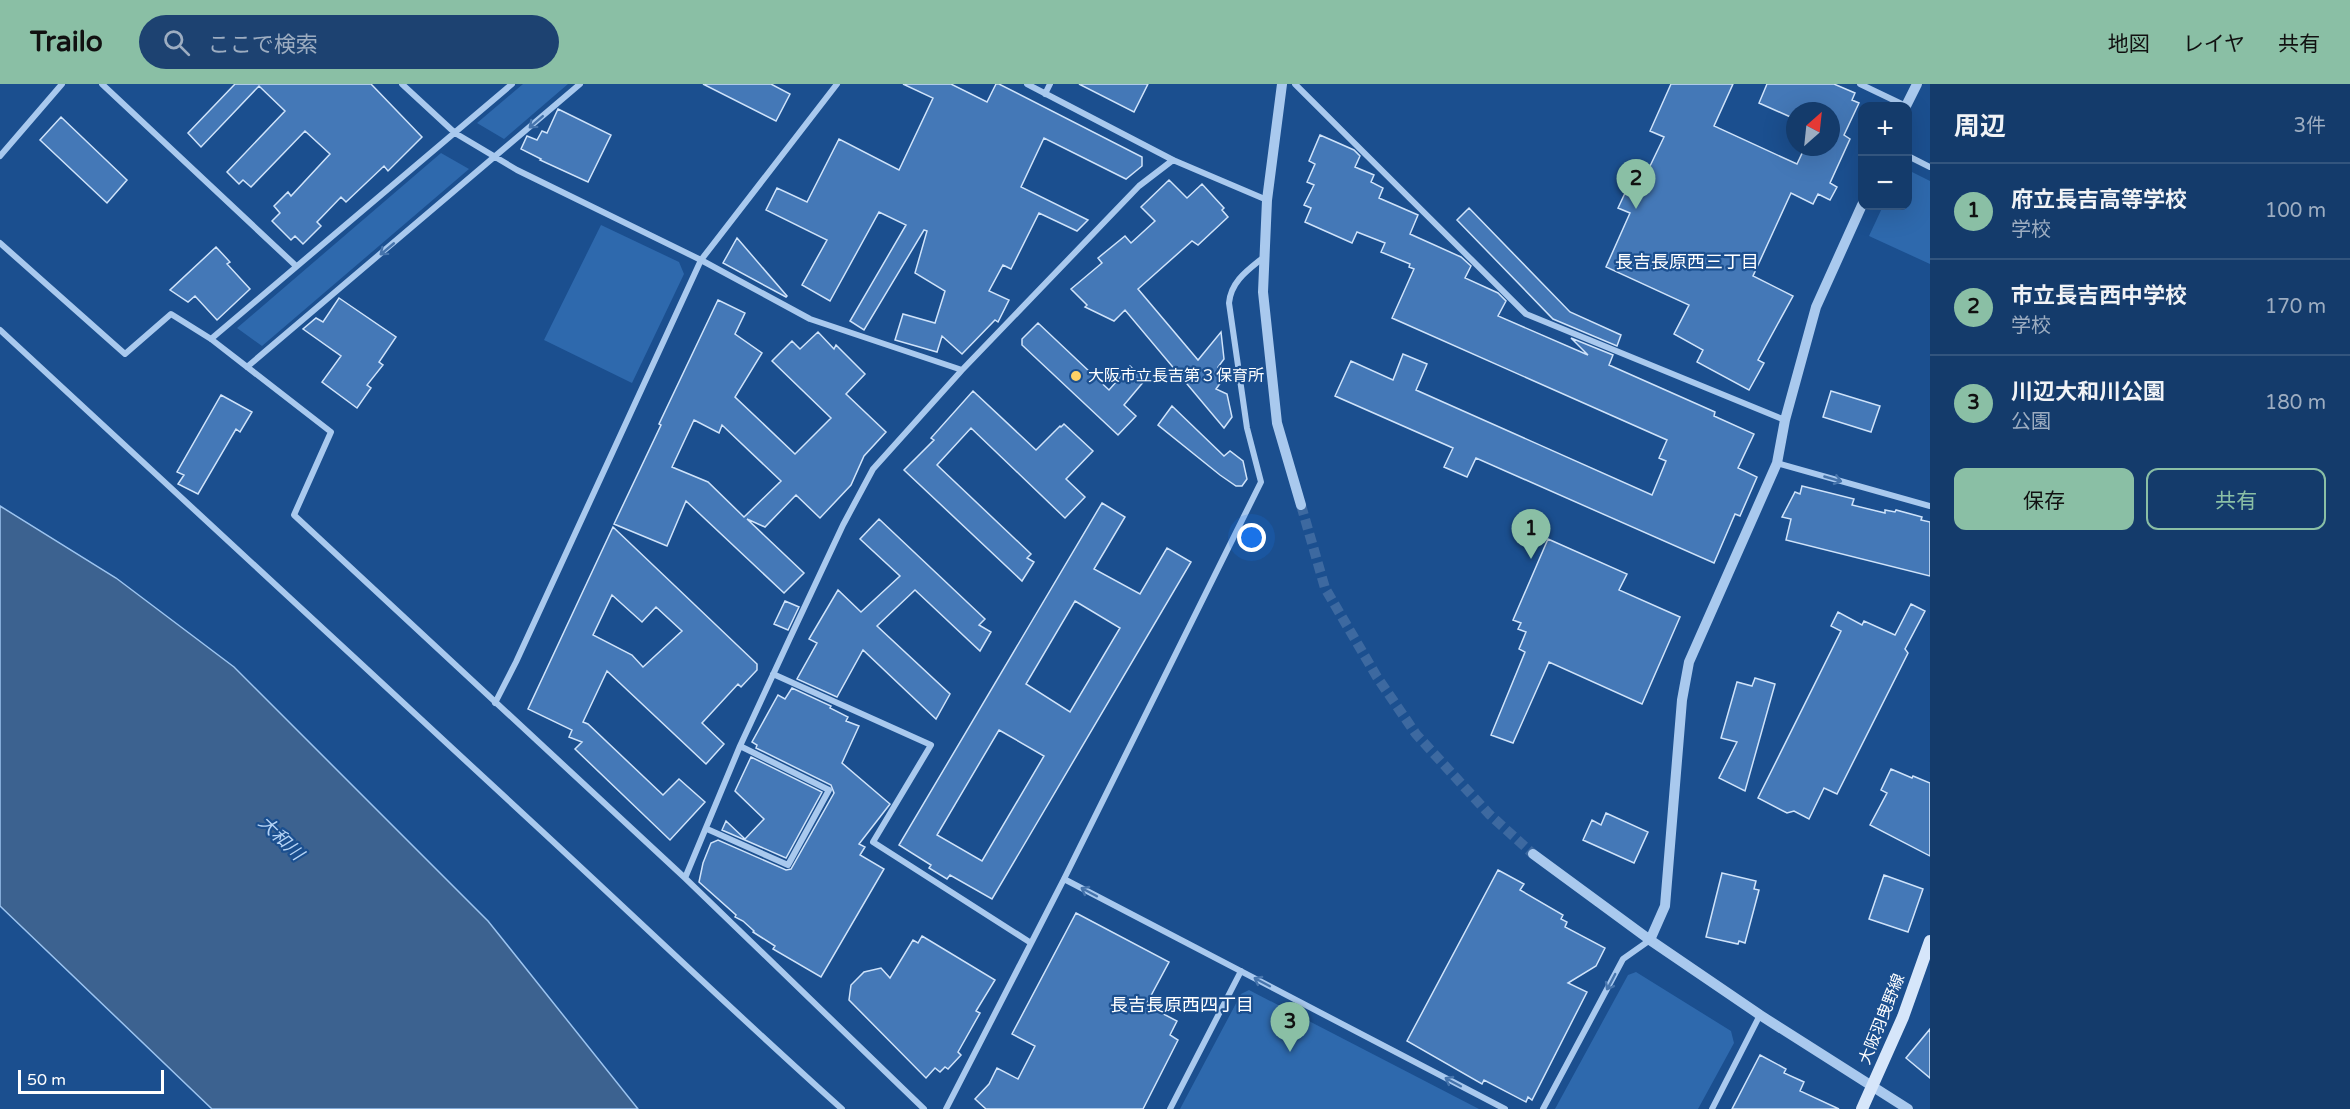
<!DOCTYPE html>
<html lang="ja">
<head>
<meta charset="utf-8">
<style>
	:root { --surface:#143b6b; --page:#1d4271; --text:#f1f3f6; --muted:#9dadc1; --line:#33557e; --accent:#8abfa5 }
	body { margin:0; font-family:"Varela Round","Noto Sans JP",sans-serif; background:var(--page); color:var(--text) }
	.controls { position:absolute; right:18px; top:18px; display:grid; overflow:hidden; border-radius:12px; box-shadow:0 6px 24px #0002 }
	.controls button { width:54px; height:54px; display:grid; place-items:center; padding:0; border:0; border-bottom:2px solid var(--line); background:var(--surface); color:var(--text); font:30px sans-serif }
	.compass { position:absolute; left:1786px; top:18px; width:54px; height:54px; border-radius:50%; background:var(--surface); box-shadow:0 6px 24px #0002; rotate:27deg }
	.scale { position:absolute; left:18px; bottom:15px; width:146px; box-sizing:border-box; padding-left:6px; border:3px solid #fff; border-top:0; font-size:16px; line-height:21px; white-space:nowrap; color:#fff; -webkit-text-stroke:4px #1b4f8f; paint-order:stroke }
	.you { position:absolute; left:1252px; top:454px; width:21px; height:21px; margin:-15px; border:4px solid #fff; border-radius:50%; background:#1a73e8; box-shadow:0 0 0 9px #1a73e833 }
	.badge { display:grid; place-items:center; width:39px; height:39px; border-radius:50%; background:var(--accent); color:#111; font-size:20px; font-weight:700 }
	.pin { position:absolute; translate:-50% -50px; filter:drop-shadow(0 2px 3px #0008) }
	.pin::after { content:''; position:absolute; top:32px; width:21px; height:18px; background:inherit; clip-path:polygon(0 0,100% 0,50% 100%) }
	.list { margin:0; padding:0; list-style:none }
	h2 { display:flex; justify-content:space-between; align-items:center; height:78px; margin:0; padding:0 24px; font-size:26px }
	h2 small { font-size:20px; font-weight:400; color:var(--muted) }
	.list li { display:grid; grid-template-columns:39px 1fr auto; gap:18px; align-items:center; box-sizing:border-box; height:96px; padding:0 24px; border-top:2px solid var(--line) }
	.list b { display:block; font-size:22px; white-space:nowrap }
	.list p { margin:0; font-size:20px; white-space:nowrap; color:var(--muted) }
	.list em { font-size:20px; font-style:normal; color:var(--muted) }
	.actions { display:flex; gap:12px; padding:18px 24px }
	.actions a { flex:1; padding:14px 0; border:2px solid var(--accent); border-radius:12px; text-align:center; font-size:21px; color:var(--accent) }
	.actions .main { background:var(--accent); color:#111 }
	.icon { flex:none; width:33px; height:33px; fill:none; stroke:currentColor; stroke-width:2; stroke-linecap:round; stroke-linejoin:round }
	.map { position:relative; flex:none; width:1930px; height:1025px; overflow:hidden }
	header { display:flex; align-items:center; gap:36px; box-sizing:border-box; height:84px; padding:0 30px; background:var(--accent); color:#111 }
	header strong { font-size:28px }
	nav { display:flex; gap:33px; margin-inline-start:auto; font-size:21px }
	.search { width:420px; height:54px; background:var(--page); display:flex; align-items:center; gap:15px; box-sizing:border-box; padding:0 21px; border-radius:33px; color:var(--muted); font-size:22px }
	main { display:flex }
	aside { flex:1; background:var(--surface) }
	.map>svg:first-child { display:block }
	.green { fill:#2e69ad }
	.water { fill:#3c6290; stroke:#9cc4f0; stroke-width:1.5 }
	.building { fill:#4478b7; stroke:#cfe3fa; stroke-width:1.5; fill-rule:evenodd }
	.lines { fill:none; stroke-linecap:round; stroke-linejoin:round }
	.tertiary-tunnel { stroke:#3d69a0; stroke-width:10; stroke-dasharray:10 5; stroke-linecap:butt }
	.minor { stroke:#a9c9ee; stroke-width:6 }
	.tertiary { stroke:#a9c9ee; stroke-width:10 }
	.secondary { stroke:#d6e6fa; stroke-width:12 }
	.oneway { stroke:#4674ac }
	.poi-dot { fill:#ffd166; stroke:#1b4f8f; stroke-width:2 }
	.labels { text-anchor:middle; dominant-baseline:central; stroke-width:4.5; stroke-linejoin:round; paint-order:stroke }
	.poi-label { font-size:16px; fill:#fff; stroke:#1b4f8f; text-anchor:start }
	.street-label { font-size:16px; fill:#fff; stroke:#1b4f8f }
	.neighbourhood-label { font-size:18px; fill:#fff; stroke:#1b4f8f }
	.water-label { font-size:18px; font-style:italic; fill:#b5d3f5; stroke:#1b4f8f }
</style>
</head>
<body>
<header>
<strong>Trailo</strong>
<div class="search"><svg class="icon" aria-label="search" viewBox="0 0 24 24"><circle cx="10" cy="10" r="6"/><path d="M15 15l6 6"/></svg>ここで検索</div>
<nav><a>地図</a><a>レイヤ</a><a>共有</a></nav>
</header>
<main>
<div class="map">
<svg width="1930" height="1025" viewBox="0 0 1930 1025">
	<rect width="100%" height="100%" fill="#1b4f8f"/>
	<path class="green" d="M 523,0 L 568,0 L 504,55 L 477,39 Z
		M 441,69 L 469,85 L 262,262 L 237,244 Z
		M 1908,86 L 1930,97 L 1930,180 L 1869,152 L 1883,122 L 1908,122 Z
		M 601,141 L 679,178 L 684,190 L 632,299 L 544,256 Z
		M 1636,888 L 1731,947 L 1734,959 L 1698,1025 L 1555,1025 L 1628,891 Z
		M 1249,906 L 1479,1025 L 1180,1025 L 1241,910 Z"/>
	<path class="water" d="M 0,422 L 116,494 L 234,583 L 488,837 L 638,1025 L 212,1025 L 0,822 Z"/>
	<path class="building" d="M 235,0 L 371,0 L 422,53 L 388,87 L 384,82 L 346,118 L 341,113 L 317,138 L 321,142 L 303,160 L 295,152 L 291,156 L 272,137 L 280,129 L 274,122 L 288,108 L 291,112 L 330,70 L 305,47 L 251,103 L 243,96 L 239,100 L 227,88 L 285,27 L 259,2 L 201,63 L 188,49 Z
		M 703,0 L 771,0 L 790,10 L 776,37 Z
		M 903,0 L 951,0 L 987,18 L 996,0 L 999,0 L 1142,73 L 1142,82 L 1126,95 L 1044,54 L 1021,103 L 1088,136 L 1077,147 L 1039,129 L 1011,185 L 1003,181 L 989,207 L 1009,216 L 998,238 L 995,236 L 962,270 L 942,252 L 937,268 L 895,256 L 903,230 L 935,239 L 945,207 L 915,189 L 927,147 L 924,146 L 864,246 L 850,237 L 906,141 L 879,128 L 830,217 L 802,201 L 827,156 L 766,126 L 777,104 L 807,118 L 839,55 L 899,86 L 933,14 Z
		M 1079,0 L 1148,0 L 1134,28 Z
		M 1671,0 L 1733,0 L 1714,42 L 1797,80 L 1805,63 L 1831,63 L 1831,27 L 1795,27 L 1795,35 L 1759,19 L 1767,0 L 1834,0 L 1855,9 L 1852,16 L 1859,19 L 1844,51 L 1850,55 L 1830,99 L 1837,103 L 1830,116 L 1818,110 L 1813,120 L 1791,109 L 1753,192 L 1793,212 L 1758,276 L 1764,279 L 1749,306 L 1697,278 L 1703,266 L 1674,250 L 1689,221 L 1606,183 L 1630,129 L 1618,124 L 1640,77 L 1650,82 L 1664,53 L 1650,47 Z
		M 558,25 L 611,51 L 588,98 L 540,76 L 541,75 L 521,65 L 527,52 L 537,56 L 542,47 L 547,49 Z
		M 61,33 L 127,96 L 107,119 L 40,56 Z
		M 1320,51 L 1354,66 L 1360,72 L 1355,83 L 1374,91 L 1371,98 L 1383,104 L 1379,114 L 1418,131 L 1410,150 L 1461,173 L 1471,182 L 1465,194 L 1498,209 L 1506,217 L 1498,232 L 1588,271 L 1571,254 L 1613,271 L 1609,281 L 1715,328 L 1714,332 L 1754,350 L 1738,384 L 1757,393 L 1740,432 L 1735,430 L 1714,479 L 1476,374 L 1467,393 L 1444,383 L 1453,364 L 1335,312 L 1351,277 L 1393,296 L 1403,270 L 1427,280 L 1416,306 L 1652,411 L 1666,377 L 1659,374 L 1667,356 L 1392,234 L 1414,185 L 1409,183 L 1410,180 L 1381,168 L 1385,159 L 1357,148 L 1352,159 L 1305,138 L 1311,124 L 1304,121 L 1314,101 L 1307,98 L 1315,80 L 1309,77 Z
		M 1169,96 L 1187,114 L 1202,100 L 1224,124 L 1222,126 L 1228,133 L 1198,161 L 1192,157 L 1138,205 L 1198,276 L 1221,248 L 1224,275 L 1218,283 L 1227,290 L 1216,305 L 1227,310 L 1232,333 L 1224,344 L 1125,226 L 1114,237 L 1085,223 L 1087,221 L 1071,205 L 1102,179 L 1098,174 L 1125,152 L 1131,159 L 1155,137 L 1141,123 Z
		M 1469,124 L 1570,228 L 1621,251 L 1617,262 L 1553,235 L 1457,136 Z
		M 737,154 L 787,212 L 786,213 L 723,179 Z
		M 216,163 L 230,178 L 227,180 L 250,205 L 217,236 L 195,212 L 188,218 L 170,206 Z
		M 339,214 L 396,253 L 379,278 L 383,281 L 367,301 L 371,304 L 357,324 L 322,298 L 341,272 L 303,245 L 316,234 L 323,238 Z
		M 718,216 L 745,229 L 735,250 L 762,269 L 735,313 L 795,370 L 831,334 L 772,277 L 792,257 L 800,265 L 818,248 L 834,265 L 836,261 L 865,290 L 846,310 L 886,348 L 864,372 L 851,401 L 820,434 L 796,411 L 765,443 L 747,435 L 804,489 L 784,509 L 686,417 L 667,462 L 614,440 L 661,341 L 659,340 ZM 694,336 L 719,349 L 722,341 L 781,397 L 744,433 L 708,398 L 672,383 Z
		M 1038,239 L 1109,306 L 1130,282 L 1145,296 L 1124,321 L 1136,332 L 1118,351 L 1022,261 L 1022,255 Z
		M 973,307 L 1036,366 L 1060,342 L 1061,343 L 1064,340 L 1093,367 L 1066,395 L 1085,413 L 1065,434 L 971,344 L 937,381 L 1031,470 L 1027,474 L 1034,478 L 1022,497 L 904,386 L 934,356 L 931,354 Z
		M 1831,307 L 1880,322 L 1871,348 L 1823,333 Z
		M 221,311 L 252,328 L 240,348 L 236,345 L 198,410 L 178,400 L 184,391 L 177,388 Z
		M 1172,322 L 1224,372 L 1230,367 L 1243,377 L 1247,395 L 1242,402 L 1236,402 L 1220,391 L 1158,341 Z
		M 1802,402 L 1854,415 L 1852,421 L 1885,429 L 1885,426 L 1895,428 L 1896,426 L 1922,433 L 1921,436 L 1930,438 L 1930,492 L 1786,456 L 1791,435 L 1782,433 L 1795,408 L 1800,410 Z
		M 1102,419 L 1125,433 L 1094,485 L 1140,510 L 1167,464 L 1191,478 L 992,815 L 950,791 L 947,795 L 929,784 L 931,781 L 899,761 ZM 1075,517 L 1120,544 L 1070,628 L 1026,600 ZM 999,646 L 1044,672 L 982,777 L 937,751 Z
		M 879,435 L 985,535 L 979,541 L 991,548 L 980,567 L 915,506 L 877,542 L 950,610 L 936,635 L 863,566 L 837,613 L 797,595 L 817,559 L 809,555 L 838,506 L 861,528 L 900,492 L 860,455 Z
		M 613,443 L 757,580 L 757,586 L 741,603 L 738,600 L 702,639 L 724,660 L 706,680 L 607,587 L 583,638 L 588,640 L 663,711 L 679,695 L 705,718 L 670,756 L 575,665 L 582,658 L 569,653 L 572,646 L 528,625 ZM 612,511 L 642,538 L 656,523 L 682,547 L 643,583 L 632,571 L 593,551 Z
		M 1548,455 L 1627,490 L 1619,506 L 1680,533 L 1642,620 L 1549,578 L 1513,659 L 1491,651 L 1525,568 L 1519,565 L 1526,548 L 1518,545 L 1521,539 L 1513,536 Z
		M 785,517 L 799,523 L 788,546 L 774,540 Z
		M 1911,520 L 1925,527 L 1905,565 L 1908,569 L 1837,710 L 1824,704 L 1809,735 L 1794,727 L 1787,729 L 1758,714 L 1841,547 L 1831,542 L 1838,528 L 1862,541 L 1864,537 L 1895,551 Z
		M 1755,594 L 1775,600 L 1745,707 L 1719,694 L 1737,658 L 1721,654 L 1737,598 L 1752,602 Z
		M 792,604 L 831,622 L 830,624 L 848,633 L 846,637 L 859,642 L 842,679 L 890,720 L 859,760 L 865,763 L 860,771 L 884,785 L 821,893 L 773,865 L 775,862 L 753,848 L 754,847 L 743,837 L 735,833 L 736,831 L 699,798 L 703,779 L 711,759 L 718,756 L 786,786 L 791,785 L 834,709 L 831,701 L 756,664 L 757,661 L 752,658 L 778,611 L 785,615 Z
		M 751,673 L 822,708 L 786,774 L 722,746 L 726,737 L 745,755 L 764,735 L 735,707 Z
		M 1891,685 L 1912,694 L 1913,692 L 1930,699 L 1930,772 L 1870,741 L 1887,709 L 1881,706 Z
		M 1606,729 L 1648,748 L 1634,779 L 1583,756 L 1592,736 L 1601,741 Z
		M 1498,786 L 1524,800 L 1520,806 L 1563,831 L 1561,835 L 1567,838 L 1565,843 L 1605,864 L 1596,882 L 1568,899 L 1587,908 L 1532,1016 L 1528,1013 L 1526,1018 L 1484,996 L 1482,1000 L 1407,957 Z
		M 1722,789 L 1756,797 L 1754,805 L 1759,806 L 1745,859 L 1739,857 L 1738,860 L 1706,853 Z
		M 1884,791 L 1923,805 L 1908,848 L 1869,835 Z
		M 1076,829 L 1169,878 L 1146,921 L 1177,937 L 1170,951 L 1178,956 L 1143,1025 L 986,1025 L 975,1015 L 989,1000 L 997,984 L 1018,995 L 1035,962 L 1012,950 Z
		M 922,852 L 995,896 L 976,927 L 980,929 L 958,968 L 961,971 L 948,985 L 945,983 L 940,988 L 935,984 L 926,994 L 849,916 L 851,901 L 864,888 L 881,884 L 890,894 L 913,856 L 918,859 Z
		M 1930,945 L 1930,994 L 1906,974 Z
		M 1760,971 L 1786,985 L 1784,989 L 1804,998 L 1800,1007 L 1839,1025 L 1732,1025 Z"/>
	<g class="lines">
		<path class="tertiary-tunnel" d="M 1301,421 L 1325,504 L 1377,593 L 1416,650 L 1489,730 L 1533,770"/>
		<path class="minor" d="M 102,0 L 295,181
			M 402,0 L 455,49 L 517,86 L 701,176 L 810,235 L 962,286
			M 1027,0 L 1173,76 L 1267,116
			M 1295,0 L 1526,230 L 1785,336
			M 1860,0 L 1906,22
			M 1045,10 L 1050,0
			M 0,72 L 62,0
			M 1908,72 L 1930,83
			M 0,159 L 125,270 L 171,230 L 211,255 L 331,348 L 294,431 L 685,794 L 924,1025
			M 0,246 C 177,412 356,574 533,739 C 636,834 737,931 842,1025
			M 211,255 L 512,0
			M 247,283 L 580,0
			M 1777,379 L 1930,422
			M 773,590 L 931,661 L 873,758 L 1031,859
			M 495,619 L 516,578 L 701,176 L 837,0
			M 707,745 L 788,781 L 829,706 L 740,662
			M 685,794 L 740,662 L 790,554 L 843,441 L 873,385 L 962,286 L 1139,102 L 1173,76
			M 1064,795 L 1505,1025
			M 946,1025 L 1064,795 L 1261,398 L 1247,344 L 1229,219 C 1231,197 1248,186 1264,173
			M 1170,1025 L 1241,887
			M 1543,1025 L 1623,875 L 1650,856
			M 1712,1025 L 1760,931"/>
		<path class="tertiary" d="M 1282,0 L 1267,116 L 1263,208 L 1277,339 L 1301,421
			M 1906,22 L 1917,0
			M 1533,770 L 1650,856 L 1760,931 L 1908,1025
			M 1650,856 L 1665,822 L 1682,616 L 1689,578 L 1777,379 L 1785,336 L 1816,223 L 1862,121"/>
		<path class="secondary" d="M 1862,1025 L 1903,933 L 1930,857"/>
	</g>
	<defs><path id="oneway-shaft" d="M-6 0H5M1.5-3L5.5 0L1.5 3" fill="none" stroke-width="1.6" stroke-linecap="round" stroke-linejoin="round" transform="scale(1.5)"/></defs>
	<g class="oneway">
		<use href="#oneway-shaft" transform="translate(536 38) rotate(139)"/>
		<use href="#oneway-shaft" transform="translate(387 165) rotate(140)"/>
		<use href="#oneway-shaft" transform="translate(1833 395) rotate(16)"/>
		<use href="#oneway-shaft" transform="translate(1089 808) rotate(-152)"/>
		<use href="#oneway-shaft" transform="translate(1262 898) rotate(-152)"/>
		<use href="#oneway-shaft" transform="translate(1611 898) rotate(118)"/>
		<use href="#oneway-shaft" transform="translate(1453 998) rotate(-152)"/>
	</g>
	<circle class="poi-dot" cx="1076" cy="292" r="6"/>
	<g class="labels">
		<g class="poi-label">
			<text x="1088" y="292">大阪市立長吉第３保育所</text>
		</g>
		<g class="street-label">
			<text transform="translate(1882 935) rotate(-68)">大阪羽曳野線</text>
		</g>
		<g class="neighbourhood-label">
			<text x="1687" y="178">長吉長原西三丁目</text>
			<text x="1182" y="921">長吉長原西四丁目</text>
		</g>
		<g class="water-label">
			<text transform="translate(281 754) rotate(44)">大和川</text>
		</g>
	</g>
</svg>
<div class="controls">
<button>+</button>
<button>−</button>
</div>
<svg class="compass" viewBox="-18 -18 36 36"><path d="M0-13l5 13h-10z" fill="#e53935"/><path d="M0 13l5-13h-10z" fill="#9dadc1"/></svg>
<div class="scale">50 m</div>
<div class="you"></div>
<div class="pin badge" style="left:1531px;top:475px">1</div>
<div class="pin badge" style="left:1636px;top:125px">2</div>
<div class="pin badge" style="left:1290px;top:968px">3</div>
</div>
<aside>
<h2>周辺<small>3件</small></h2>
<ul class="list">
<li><span class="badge">1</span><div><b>府立長吉高等学校</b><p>学校</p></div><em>100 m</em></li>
<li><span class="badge">2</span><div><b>市立長吉西中学校</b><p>学校</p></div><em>170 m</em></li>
<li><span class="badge">3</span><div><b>川辺大和川公園</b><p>公園</p></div><em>180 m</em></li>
</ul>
<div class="actions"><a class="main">保存</a><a>共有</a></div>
</aside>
</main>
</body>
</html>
